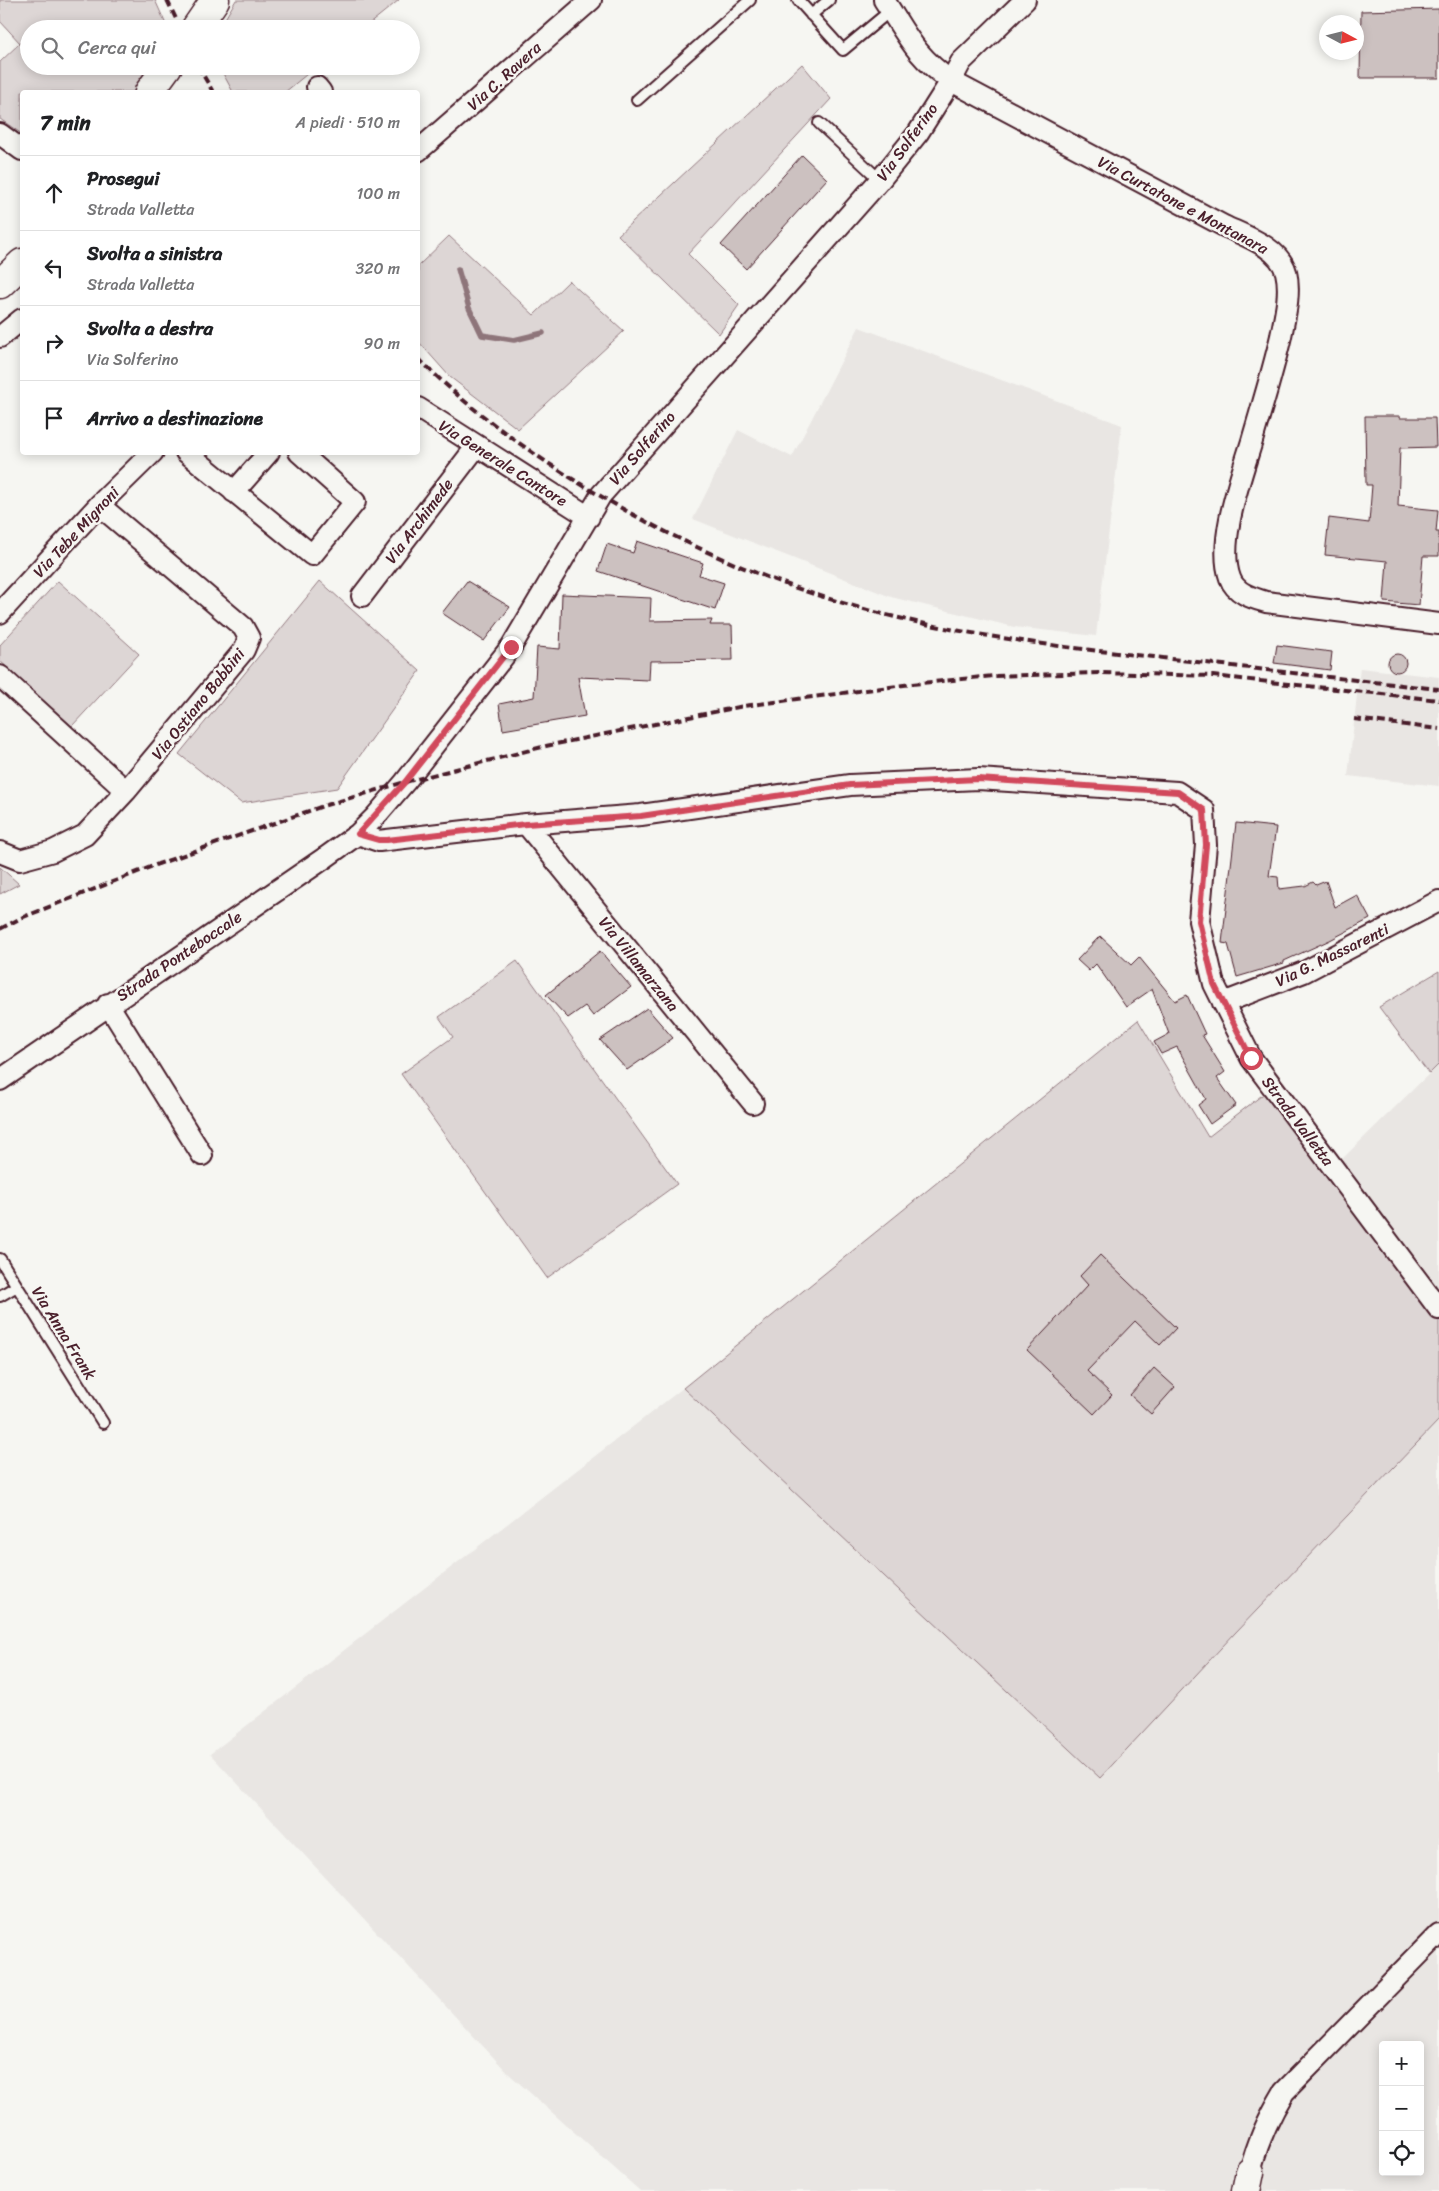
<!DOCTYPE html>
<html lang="it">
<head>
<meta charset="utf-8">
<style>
	:root { --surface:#fff; --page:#f6f6f6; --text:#202124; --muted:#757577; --line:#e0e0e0 }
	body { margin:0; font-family:Sriracha,sans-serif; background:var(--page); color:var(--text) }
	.controls { position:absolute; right:15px; bottom:15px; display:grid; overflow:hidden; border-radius:5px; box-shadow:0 2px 12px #0003 }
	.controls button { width:45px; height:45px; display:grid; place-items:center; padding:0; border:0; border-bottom:1px solid var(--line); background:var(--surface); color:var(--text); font:25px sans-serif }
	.compass { position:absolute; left:1319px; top:15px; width:45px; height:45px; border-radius:50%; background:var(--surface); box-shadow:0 2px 12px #0003; rotate:97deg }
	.stop { position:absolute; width:15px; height:15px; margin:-11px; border:4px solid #d1495b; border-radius:50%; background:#fff }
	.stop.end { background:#d1495b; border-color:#fff; box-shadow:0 1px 5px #0008 }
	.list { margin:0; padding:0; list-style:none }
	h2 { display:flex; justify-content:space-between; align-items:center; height:65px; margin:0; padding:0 20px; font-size:21px }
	h2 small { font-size:16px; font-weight:400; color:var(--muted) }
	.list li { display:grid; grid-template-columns:32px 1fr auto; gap:15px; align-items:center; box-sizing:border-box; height:75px; padding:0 20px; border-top:1px solid var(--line) }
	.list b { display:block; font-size:19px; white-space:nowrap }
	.list p { margin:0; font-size:16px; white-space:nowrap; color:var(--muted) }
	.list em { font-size:16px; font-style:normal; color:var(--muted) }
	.icon { flex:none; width:28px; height:28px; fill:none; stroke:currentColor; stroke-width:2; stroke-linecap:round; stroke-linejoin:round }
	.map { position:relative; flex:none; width:1439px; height:2191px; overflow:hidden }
	.search { position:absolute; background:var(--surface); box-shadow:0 2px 12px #0003; left:20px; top:20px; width:400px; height:55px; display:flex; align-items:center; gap:12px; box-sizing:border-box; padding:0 18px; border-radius:28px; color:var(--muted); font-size:19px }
	.panel { position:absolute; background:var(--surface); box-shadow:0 2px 12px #0003; left:20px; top:90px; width:400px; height:365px; border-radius:5px }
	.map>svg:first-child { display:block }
	.built { fill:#e9e6e3; fill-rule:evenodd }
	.green { fill:#ddd6d5; stroke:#947a80 }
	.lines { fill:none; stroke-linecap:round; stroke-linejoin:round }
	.stream { stroke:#8e747a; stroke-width:5.5 }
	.building { fill:#ccc1c0; stroke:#4a1f2b }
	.lane-casing { stroke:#4a1f2b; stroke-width:14 }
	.street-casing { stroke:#4a1f2b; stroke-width:24 }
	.secondary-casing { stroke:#4a1f2b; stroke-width:31 }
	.lane { stroke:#f6f6f2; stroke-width:10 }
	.street { stroke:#f6f6f2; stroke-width:20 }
	.secondary { stroke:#f6f6f2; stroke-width:28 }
	.rail { stroke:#4a1f2b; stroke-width:4; stroke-dasharray:8 4; stroke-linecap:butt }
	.route { stroke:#d1495b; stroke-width:6 }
	.labels { text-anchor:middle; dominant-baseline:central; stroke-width:5; stroke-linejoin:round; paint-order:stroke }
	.street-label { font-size:16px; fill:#4a1f2b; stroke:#f6f6f2 }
</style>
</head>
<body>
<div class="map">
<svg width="1439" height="2191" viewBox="0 0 1439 2191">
	<rect width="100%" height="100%" fill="#f6f6f2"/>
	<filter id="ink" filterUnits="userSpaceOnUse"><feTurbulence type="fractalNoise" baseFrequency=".02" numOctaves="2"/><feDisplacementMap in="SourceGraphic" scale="10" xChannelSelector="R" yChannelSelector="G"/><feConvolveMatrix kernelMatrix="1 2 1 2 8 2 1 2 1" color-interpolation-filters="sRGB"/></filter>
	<g filter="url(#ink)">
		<path class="built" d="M 859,327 L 1122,425 L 1096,636 L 1014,627 L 891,597 L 693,519 L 738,430 L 792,457 Z
			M 1360,668 L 1439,677 L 1439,786 L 1348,776 Z
			M 1439,1064 L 1439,1290 L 1341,1160 Z
			M 692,1381 L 1103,1771 L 1439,1420 L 1439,2191 L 640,2191 L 509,2074 L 210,1754 ZM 1383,2045 L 1420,2045 L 1420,2172 L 1383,2172 Z"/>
		<path class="green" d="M 0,0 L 155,0 L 168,29 L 29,29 L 29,66 L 149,66 L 133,92 L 22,92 L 22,134 L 0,119 L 0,62 L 20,43 L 0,21 Z
			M 236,0 L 399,0 L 363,29 L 219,29 Z
			M 802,64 L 831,99 L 688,254 L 739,305 L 719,334 L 618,235 Z
			M 219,66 L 317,66 L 285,92 L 233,92 Z
			M 449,236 L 534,315 L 569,281 L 624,331 L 518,429 L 450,377 L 418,341 L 418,266 Z
			M 58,581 L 139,654 L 72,726 L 0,661 L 0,645 Z
			M 320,581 L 420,671 L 337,788 L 241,803 L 179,754 Z
			M 0,867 L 19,884 L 0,894 Z
			M 517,961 L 677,1184 L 547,1278 L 401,1074 L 453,1037 L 439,1017 Z
			M 1439,971 L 1439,1064 L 1429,1074 L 1379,1007 Z
			M 1138,1020 L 1208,1137 L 1279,1082 L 1439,1290 L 1439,1420 L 1235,1633 L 1100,1778 L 683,1388 Z"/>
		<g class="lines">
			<path class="stream" d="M 458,269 L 469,308 L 482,335 L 514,340 L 543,333"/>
		</g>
		<path class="building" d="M 1439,9 L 1439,78 L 1360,78 L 1361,11 Z
			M 802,155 L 827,179 L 746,269 L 721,245 Z
			M 1365,416 L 1400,416 L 1400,418 L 1435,418 L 1436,447 L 1400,448 L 1398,506 L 1438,510 L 1436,532 L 1439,532 L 1439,556 L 1423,556 L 1419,605 L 1384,602 L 1387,561 L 1325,555 L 1329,518 L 1369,523 L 1372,485 L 1366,485 Z
			M 637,541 L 703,563 L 699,575 L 724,583 L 715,610 L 598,571 L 607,544 L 633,553 Z
			M 467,581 L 510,607 L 484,641 L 442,613 Z
			M 562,594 L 651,598 L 650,621 L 712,620 L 710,625 L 732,625 L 733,660 L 650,661 L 649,680 L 578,677 L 585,716 L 503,730 L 499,704 L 534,697 L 537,647 L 560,649 Z
			M 1277,645 L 1332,652 L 1330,670 L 1274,663 Z
			M1388 663a9 9 0 1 1 18 0a9 9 0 1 1-18 0Z
			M 1236,823 L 1276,827 L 1269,876 L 1278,877 L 1279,889 L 1305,886 L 1313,882 L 1316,885 L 1326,881 L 1335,907 L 1357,895 L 1370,919 L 1330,940 L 1284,961 L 1284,963 L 1237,977 L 1228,944 L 1222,943 Z
			M 1100,936 L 1131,965 L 1139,957 L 1175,1001 L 1187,995 L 1205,1034 L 1202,1035 L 1225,1072 L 1217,1078 L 1236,1105 L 1210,1124 L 1198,1105 L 1206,1099 L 1177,1047 L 1161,1054 L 1154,1042 L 1169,1034 L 1152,989 L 1126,1007 L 1096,964 L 1089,971 L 1077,960 Z
			M 600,951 L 631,987 L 593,1016 L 585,1006 L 568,1018 L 546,995 Z
			M 647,1008 L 673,1038 L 627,1070 L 600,1040 Z
			M 1100,1255 L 1176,1328 L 1160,1345 L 1135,1321 L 1087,1371 L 1112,1395 L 1094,1414 L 1027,1350 L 1088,1285 L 1080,1276 Z
			M 1154,1368 L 1175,1387 L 1151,1414 L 1130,1395 Z"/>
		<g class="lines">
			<defs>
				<path id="lane" d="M 798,0 L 843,50 L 891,10
					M 811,15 L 829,0
					M 637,100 L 750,0
					M 819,123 L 880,180
					M 0,1259 L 103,1423
					M 0,1296 L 17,1286"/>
				<path id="street" d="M 884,0 C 907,35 915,56 951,81 L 1224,226 C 1245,236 1279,247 1286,272 C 1291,292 1285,316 1281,336 C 1273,371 1262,406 1252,441 C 1241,477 1217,542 1230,578 C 1235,593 1252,598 1266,602 L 1439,624
					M 317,87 L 321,92
					M 0,134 L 22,150
					M 418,151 L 591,0
					M 0,337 L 22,319
					M 418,408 L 589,517
					M 186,452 L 312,555 L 355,502 L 299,452
					M 234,492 L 269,452
					M 362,596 L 476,447
					M 0,613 L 99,505 L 153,452
					M 0,676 L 126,791 L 244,650 L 249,638 L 243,627 L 99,505
					M 526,824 L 753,1103
					M 358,834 L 379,841 L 387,840 L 526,824 L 641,815 L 850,785 L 978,779 L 1177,792 L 1204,810 L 1206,845 L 1199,921 L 1214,984 L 1251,1058 L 1439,1309
					M 0,852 L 20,860 L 53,851 L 85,835 L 126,791
					M 1223,1003 L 1304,972 L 1439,901
					M 108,1004 L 202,1155
					M 0,1080 L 326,857 L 358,834 L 375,817 L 405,782 L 511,647 L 601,495 L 880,180 L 918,133 L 951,81 L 961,62 L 1025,0
					M 1250,2172 C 1257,2143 1269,2117 1284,2092 L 1439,1934"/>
				<path id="secondary" d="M 195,29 L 215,0
					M 149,92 L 168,66
					M 0,284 L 22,263
					M 1246,2191 L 1250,2172"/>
			</defs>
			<use href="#lane" class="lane-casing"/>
			<use href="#street" class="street-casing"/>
			<use href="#secondary" class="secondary-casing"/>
			<use href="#lane" class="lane"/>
			<use href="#street" class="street"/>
			<use href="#secondary" class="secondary"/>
			<path class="rail" d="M 167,0 L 181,29
				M 198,66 L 213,92
				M 418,358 C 432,372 447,386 462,399 C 570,489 715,567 850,605 C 949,634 1051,646 1154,657 C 1249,668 1344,679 1439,689
				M 1354,719 L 1439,729
				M 0,929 L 21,918 L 158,864 L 323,806 L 405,782 L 546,746 L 744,706 L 912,684 L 993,676 L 1100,673 L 1213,676 L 1439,700"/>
		</g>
	</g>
	<g class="lines" filter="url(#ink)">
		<path class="route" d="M 511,647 L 405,782 L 358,834 L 379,840 L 387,840 L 526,824 L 641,816 L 850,785 L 978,779 L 1178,792 L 1204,810 L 1206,845 L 1199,921 L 1214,984 L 1251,1058"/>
	</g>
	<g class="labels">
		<g class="street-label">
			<text transform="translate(504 76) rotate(-42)">Via C. Ravera</text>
			<text transform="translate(907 142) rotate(-54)">Via Solferino</text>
			<text transform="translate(1183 205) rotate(28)">Via Curtatone e Montanara</text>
			<text transform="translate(642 448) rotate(-49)">Via Solferino</text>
			<text transform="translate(503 463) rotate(32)">Via Generale Cantore</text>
			<text transform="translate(419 521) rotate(-53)">Via Archimede</text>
			<text transform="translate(76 532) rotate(-47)">Via Tebe Mignoni</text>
			<text transform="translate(198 704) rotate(-51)">Via Ostiano Babbini</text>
			<text transform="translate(1332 955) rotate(-26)">Via G. Massarenti</text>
			<text transform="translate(179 956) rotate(-34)">Strada Ponteboccale</text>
			<text transform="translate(639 964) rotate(51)">Via Villamarzana</text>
			<text transform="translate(1298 1121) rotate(53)">Strada Valletta</text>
			<text transform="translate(64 1333) rotate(58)">Via Anna Frank</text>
		</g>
	</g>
</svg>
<div class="controls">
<button>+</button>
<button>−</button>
<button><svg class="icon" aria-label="locate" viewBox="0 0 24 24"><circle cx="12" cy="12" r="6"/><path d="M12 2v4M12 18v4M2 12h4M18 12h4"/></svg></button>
</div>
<svg class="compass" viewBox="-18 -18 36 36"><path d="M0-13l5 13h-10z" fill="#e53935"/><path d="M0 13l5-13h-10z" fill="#757577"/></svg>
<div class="stop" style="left:1251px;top:1058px"></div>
<div class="stop end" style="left:511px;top:647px"></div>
<div class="search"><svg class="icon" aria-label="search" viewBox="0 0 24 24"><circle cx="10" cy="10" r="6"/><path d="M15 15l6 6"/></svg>Cerca qui</div>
<section class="panel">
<h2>7 min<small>A piedi · 510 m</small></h2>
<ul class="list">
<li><svg class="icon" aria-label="ahead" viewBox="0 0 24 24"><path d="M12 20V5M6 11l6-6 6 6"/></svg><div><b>Prosegui</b><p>Strada Valletta</p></div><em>100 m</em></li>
<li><svg class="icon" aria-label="left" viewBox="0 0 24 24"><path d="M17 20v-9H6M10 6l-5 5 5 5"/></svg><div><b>Svolta a sinistra</b><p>Strada Valletta</p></div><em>320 m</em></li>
<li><svg class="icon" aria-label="right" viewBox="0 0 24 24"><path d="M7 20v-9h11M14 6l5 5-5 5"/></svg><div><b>Svolta a destra</b><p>Via Solferino</p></div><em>90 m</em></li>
<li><svg class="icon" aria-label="arrive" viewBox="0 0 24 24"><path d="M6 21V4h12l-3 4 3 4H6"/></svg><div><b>Arrivo a destinazione</b></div></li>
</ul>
</section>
</div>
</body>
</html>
